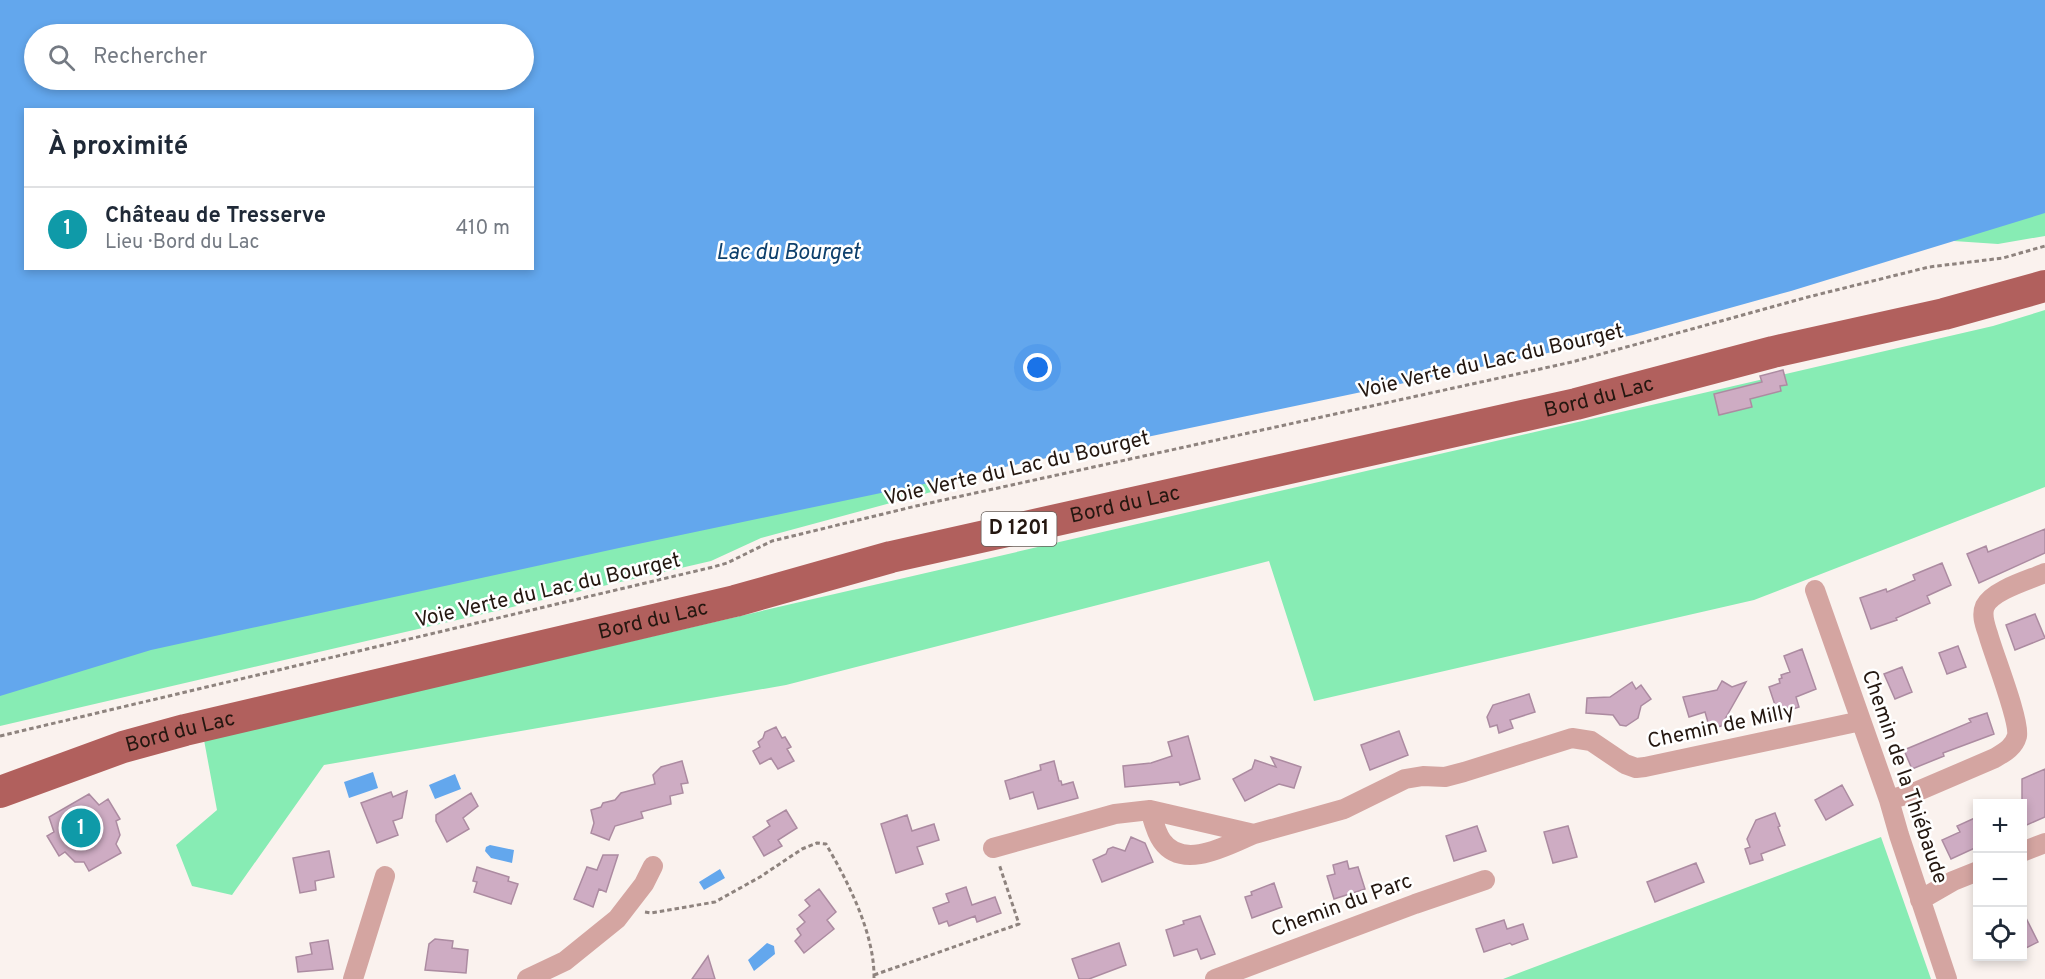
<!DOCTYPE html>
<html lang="fr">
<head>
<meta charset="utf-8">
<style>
	:root { --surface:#fff; --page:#f6f6f7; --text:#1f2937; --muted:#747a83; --line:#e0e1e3; --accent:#d93025 }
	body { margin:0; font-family:Overpass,sans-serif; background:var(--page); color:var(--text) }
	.controls { position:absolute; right:18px; bottom:18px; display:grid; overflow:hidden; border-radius:0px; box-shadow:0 3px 9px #0003 }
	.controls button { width:54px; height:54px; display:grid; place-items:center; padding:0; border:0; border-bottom:2px solid var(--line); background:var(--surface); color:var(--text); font:30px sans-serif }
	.you { position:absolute; left:1038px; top:368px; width:21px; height:21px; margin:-15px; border:4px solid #fff; border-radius:50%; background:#1a73e8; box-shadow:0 0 0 9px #1a73e833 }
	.badge { display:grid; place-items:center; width:39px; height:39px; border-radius:50%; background:var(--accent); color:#fff; font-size:20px; font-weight:700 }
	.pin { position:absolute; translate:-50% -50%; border:3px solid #fff; box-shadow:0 2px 6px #0006 }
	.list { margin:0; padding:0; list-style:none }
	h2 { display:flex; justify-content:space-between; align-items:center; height:78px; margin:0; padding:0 24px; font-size:26px }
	h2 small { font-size:20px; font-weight:400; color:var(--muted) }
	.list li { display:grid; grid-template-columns:39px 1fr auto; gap:18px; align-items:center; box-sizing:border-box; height:84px; padding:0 24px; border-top:2px solid var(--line) }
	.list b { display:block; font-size:22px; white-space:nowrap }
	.list p { margin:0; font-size:20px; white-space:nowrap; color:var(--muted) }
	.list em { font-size:20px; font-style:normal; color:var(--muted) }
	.icon { flex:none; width:33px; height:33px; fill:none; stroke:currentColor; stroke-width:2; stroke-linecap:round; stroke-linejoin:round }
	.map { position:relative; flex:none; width:2045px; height:979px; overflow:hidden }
	.search { position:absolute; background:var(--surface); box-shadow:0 3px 9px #0003; left:24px; top:24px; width:510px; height:66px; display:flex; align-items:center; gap:15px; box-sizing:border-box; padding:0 21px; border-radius:33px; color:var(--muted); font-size:22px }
	.panel { position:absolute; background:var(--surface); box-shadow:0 3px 9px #0003; left:24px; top:108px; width:510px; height:162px; border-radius:0px }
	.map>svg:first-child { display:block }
	.green { fill:#87ecb4 }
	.water { fill:#63a7ed; fill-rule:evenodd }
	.building { fill:#ceacc3; stroke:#ac8ba1; stroke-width:1.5 }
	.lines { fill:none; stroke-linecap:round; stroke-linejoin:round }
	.path { stroke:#8e837e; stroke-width:3; stroke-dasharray:4.5 3; stroke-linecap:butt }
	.minor { stroke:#d4a5a1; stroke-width:20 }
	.primary { stroke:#b1605d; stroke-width:32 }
	.labels { text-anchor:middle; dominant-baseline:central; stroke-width:5; stroke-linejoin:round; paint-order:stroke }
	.shield { fill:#fff; stroke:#665d58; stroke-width:1.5 }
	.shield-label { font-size:20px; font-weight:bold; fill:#241710 }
	.street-label { font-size:21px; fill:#241710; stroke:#fff }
	.water-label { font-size:22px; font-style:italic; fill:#0e406d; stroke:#fff }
</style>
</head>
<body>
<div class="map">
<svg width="2045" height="979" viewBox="0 0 2045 979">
	<rect width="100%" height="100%" fill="#faf2ee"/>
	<path class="green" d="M 2045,165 L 2045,236 L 1998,244 L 1924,239 Z
		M 2045,310 L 2045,487 L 1754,600 L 1314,701 L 1269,561 L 786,685 L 324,765 L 232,895 L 192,886 L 176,845 L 217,810 L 204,740 L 1993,326 Z
		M 941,457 L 939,488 L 935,491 L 761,538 L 711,561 L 0,726 L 0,611 Z
		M 1881,837 L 1931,979 L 1503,979 Z"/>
	<path class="water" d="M 0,0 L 2045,0 L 2045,213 L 1791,291 L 1633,335 L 619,548 L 151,650 L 0,696 ZM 524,34 L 524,80 L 34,80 L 34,34 ZM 26,110 L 532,110 L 532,268 L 26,268 Z
		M 373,772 L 378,788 L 349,798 L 344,782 Z
		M 455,774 L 461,789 L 435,799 L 429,785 Z
		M 490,845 L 514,850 L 512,863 L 491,858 L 485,851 L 486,847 Z
		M 720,869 L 725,878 L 704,890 L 699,882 Z
		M 767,943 L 774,946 L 775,954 L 754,971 L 748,960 Z"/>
	<path class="building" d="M 1783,370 L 1787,385 L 1780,386 L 1781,391 L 1750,399 L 1752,407 L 1719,415 L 1714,394 L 1762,382 L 1760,376 Z
		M 2045,529 L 2045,553 L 1979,583 L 1967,554 L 1986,546 L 1988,552 Z
		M 1942,563 L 1951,585 L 1927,596 L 1930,603 L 1896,618 L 1897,620 L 1871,629 L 1860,598 L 1886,589 L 1887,592 L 1915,580 L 1913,575 Z
		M 2035,614 L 2045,638 L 2015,650 L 2006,625 Z
		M 1958,646 L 1966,667 L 1947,674 L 1939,653 Z
		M 1802,649 L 1816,689 L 1796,697 L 1799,707 L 1778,714 L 1769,687 L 1780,683 L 1779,679 L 1782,678 L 1781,675 L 1790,672 L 1784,656 Z
		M 1902,667 L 1912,692 L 1895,699 L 1884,674 Z
		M 1722,681 L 1732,687 L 1746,682 L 1721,726 L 1710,729 L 1705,712 L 1689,717 L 1683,697 L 1717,690 Z
		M 1632,682 L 1636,689 L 1641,685 L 1651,699 L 1641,706 L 1638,718 L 1626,726 L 1620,725 L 1613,715 L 1586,713 L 1587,698 L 1610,697 Z
		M 1529,694 L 1535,712 L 1510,720 L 1513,728 L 1499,733 L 1497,725 L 1490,727 L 1487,717 L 1493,705 Z
		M 1987,713 L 1994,734 L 1943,753 L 1944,756 L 1912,769 L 1904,750 L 1971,722 L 1969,719 Z
		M 776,727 L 782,738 L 785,737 L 791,747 L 787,749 L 794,761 L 778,769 L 771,758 L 760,764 L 753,751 L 760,747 L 758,742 L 763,738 L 765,732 Z
		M 1399,731 L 1408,755 L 1370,770 L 1361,745 Z
		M 1188,736 L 1200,779 L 1180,785 L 1179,782 L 1125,787 L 1123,766 L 1151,763 L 1172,756 L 1168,742 Z
		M 1271,757 L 1301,767 L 1294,788 L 1279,784 L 1245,801 L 1233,779 L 1252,769 L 1255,760 L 1276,767 Z
		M 682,761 L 688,783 L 681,784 L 683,793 L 670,796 L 671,804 L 641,812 L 643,818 L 615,826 L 609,840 L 591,833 L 594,823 L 591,810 L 601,807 L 603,803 L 615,800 L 621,793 L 655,784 L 653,775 L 661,767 Z
		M 1054,761 L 1059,781 L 1061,781 L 1062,785 L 1073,782 L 1078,798 L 1038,809 L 1033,792 L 1010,799 L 1005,781 L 1041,770 L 1040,765 Z
		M 2045,769 L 2045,817 L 2022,827 L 2022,779 Z
		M 1842,785 L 1853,805 L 1826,820 L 1815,800 Z
		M 407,791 L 402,818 L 393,821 L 398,835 L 377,843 L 361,803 L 391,792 L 393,797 Z
		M 471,793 L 478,806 L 463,818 L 469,829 L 447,842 L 436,821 L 436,815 Z
		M 89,794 L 99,805 L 108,799 L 120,819 L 116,821 L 120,835 L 116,844 L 121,853 L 89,871 L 84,862 L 75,862 L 65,852 L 59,856 L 47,836 L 54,832 L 49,817 Z
		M 786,810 L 797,828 L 778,840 L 782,846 L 764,856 L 753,837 L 770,826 L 767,821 Z
		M 1775,813 L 1780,826 L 1778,827 L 1785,845 L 1761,854 L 1763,860 L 1750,864 L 1745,849 L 1750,847 L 1747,839 L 1756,820 Z
		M 907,815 L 912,831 L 934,824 L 939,840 L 917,847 L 923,864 L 896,873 L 881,824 Z
		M 1977,817 L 1977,847 L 1951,859 L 1942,840 L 1960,832 L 1957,826 Z
		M 1477,826 L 1486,851 L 1454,861 L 1446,836 Z
		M 1568,826 L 1577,857 L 1553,863 L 1544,832 Z
		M 1131,837 L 1145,843 L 1153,862 L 1102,882 L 1093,860 L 1106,854 L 1108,849 L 1113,847 L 1125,851 Z
		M 329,851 L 334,877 L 315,881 L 316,890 L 300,893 L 293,858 Z
		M 603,855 L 618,855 L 606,892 L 599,889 L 593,907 L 574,899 L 587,867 L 597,870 Z
		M 1347,861 L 1349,869 L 1358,867 L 1365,889 L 1334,899 L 1327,876 L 1335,874 L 1333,865 Z
		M 1696,863 L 1704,882 L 1655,902 L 1647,882 Z
		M 477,867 L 509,877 L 508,881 L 518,884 L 511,904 L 474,892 L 477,882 L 473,881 Z
		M 1274,883 L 1282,907 L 1252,918 L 1245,897 L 1252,895 L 1251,892 Z
		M 966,887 L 972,905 L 995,897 L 1001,913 L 977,922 L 975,916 L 949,926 L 947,921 L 939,924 L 933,908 L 949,902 L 946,894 Z
		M 819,889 L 836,912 L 827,920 L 834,929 L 804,953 L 795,941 L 801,935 L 797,929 L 805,922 L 799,915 L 810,906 L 805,900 Z
		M 2022,910 L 2038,942 L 2022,950 Z
		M 1200,916 L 1215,954 L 1201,959 L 1197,949 L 1174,956 L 1166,930 L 1184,924 L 1183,921 Z
		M 1504,920 L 1507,929 L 1523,924 L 1528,939 L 1512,945 L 1510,943 L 1484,952 L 1476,929 Z
		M 435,939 L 453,941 L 452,948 L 468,950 L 466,973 L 425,970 L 429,944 Z
		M 328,940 L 333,969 L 298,972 L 296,957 L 312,954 L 310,943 Z
		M 1119,943 L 1126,965 L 1089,979 L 1079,979 L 1072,959 Z
		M 708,956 L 715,979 L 692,979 Z"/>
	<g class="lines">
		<path class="path" d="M 0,736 L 713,567 L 727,563 L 772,541 L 916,506 L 1572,362 L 1808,297 L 1929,267 L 2003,258 L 2045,246
			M 645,912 L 651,913 L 715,902 L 760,877 L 802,849 L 817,843 L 826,844 C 848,882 875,934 874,979
			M 874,975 L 1019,924 L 999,864"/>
		<path class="minor" d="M 1815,590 L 1889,800 L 1899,835 L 1947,979
			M 1889,800 L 1918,791 L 1995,758 C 2005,752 2014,747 2017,736 C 2020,720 1993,653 1988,634 C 1985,625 1981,615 1985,606 C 1993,590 2029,580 2045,573
			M 1150,810 C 1153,820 1156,833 1162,841 C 1183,871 1228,845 1254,834
			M 993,848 L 1115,814 L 1150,810 L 1254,834 L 1344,809 L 1405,779 L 1423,776 L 1445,777 L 1464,772 L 1572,738 L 1591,741 L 1625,764 L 1636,768 L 1645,767 L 1861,721
			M 2022,852 L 2045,843
			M 1920,900 L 1953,881 L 1978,871
			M 353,979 L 385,876
			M 527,979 L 565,961 L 617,919 L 644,884 L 653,866
			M 1215,979 L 1415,904 L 1485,880"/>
		<path class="primary" id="s1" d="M 0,792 L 123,747 L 185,730 L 735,601 L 891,557 L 1576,404 L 1773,352 L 1944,314 L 2045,286"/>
	</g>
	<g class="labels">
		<rect class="shield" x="981.5" y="512" width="75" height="34" rx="4.5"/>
		<g class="shield-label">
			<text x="1019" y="529">D 1201</text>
		</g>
		<g class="street-label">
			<text transform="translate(1491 362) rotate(-13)">Voie Verte du Lac du Bourget</text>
			<text stroke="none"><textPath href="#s1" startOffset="1648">Bord du Lac</textPath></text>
			<text transform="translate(1017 469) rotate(-13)">Voie Verte du Lac du Bourget</text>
			<text stroke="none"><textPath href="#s1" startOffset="1162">Bord du Lac</textPath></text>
			<text transform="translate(548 591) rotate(-13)">Voie Verte du Lac du Bourget</text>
			<text stroke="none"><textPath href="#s1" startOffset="676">Bord du Lac</textPath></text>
			<text transform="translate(1721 727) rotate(-12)">Chemin de Milly</text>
			<text stroke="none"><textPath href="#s1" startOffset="190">Bord du Lac</textPath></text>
			<text transform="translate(1904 777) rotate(71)">Chemin de la Thiébaude</text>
			<text transform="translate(1342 906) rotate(-20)">Chemin du Parc</text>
		</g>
		<g class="water-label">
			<text x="788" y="253">Lac du Bourget</text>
		</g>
	</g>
</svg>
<div class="controls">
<button>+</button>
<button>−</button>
<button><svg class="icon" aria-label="locate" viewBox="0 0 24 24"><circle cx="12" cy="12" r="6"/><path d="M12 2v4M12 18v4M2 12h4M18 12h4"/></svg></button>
</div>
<div class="you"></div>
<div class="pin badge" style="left:81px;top:828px;background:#0f9aa8">1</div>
<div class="search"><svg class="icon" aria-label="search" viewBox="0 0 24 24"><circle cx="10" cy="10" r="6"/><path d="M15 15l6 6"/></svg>Rechercher</div>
<section class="panel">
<h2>À proximité<small></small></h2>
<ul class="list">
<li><span class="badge" style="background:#0f9aa8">1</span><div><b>Château de Tresserve</b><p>Lieu · Bord du Lac</p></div><em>410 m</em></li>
</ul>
</section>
</div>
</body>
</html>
